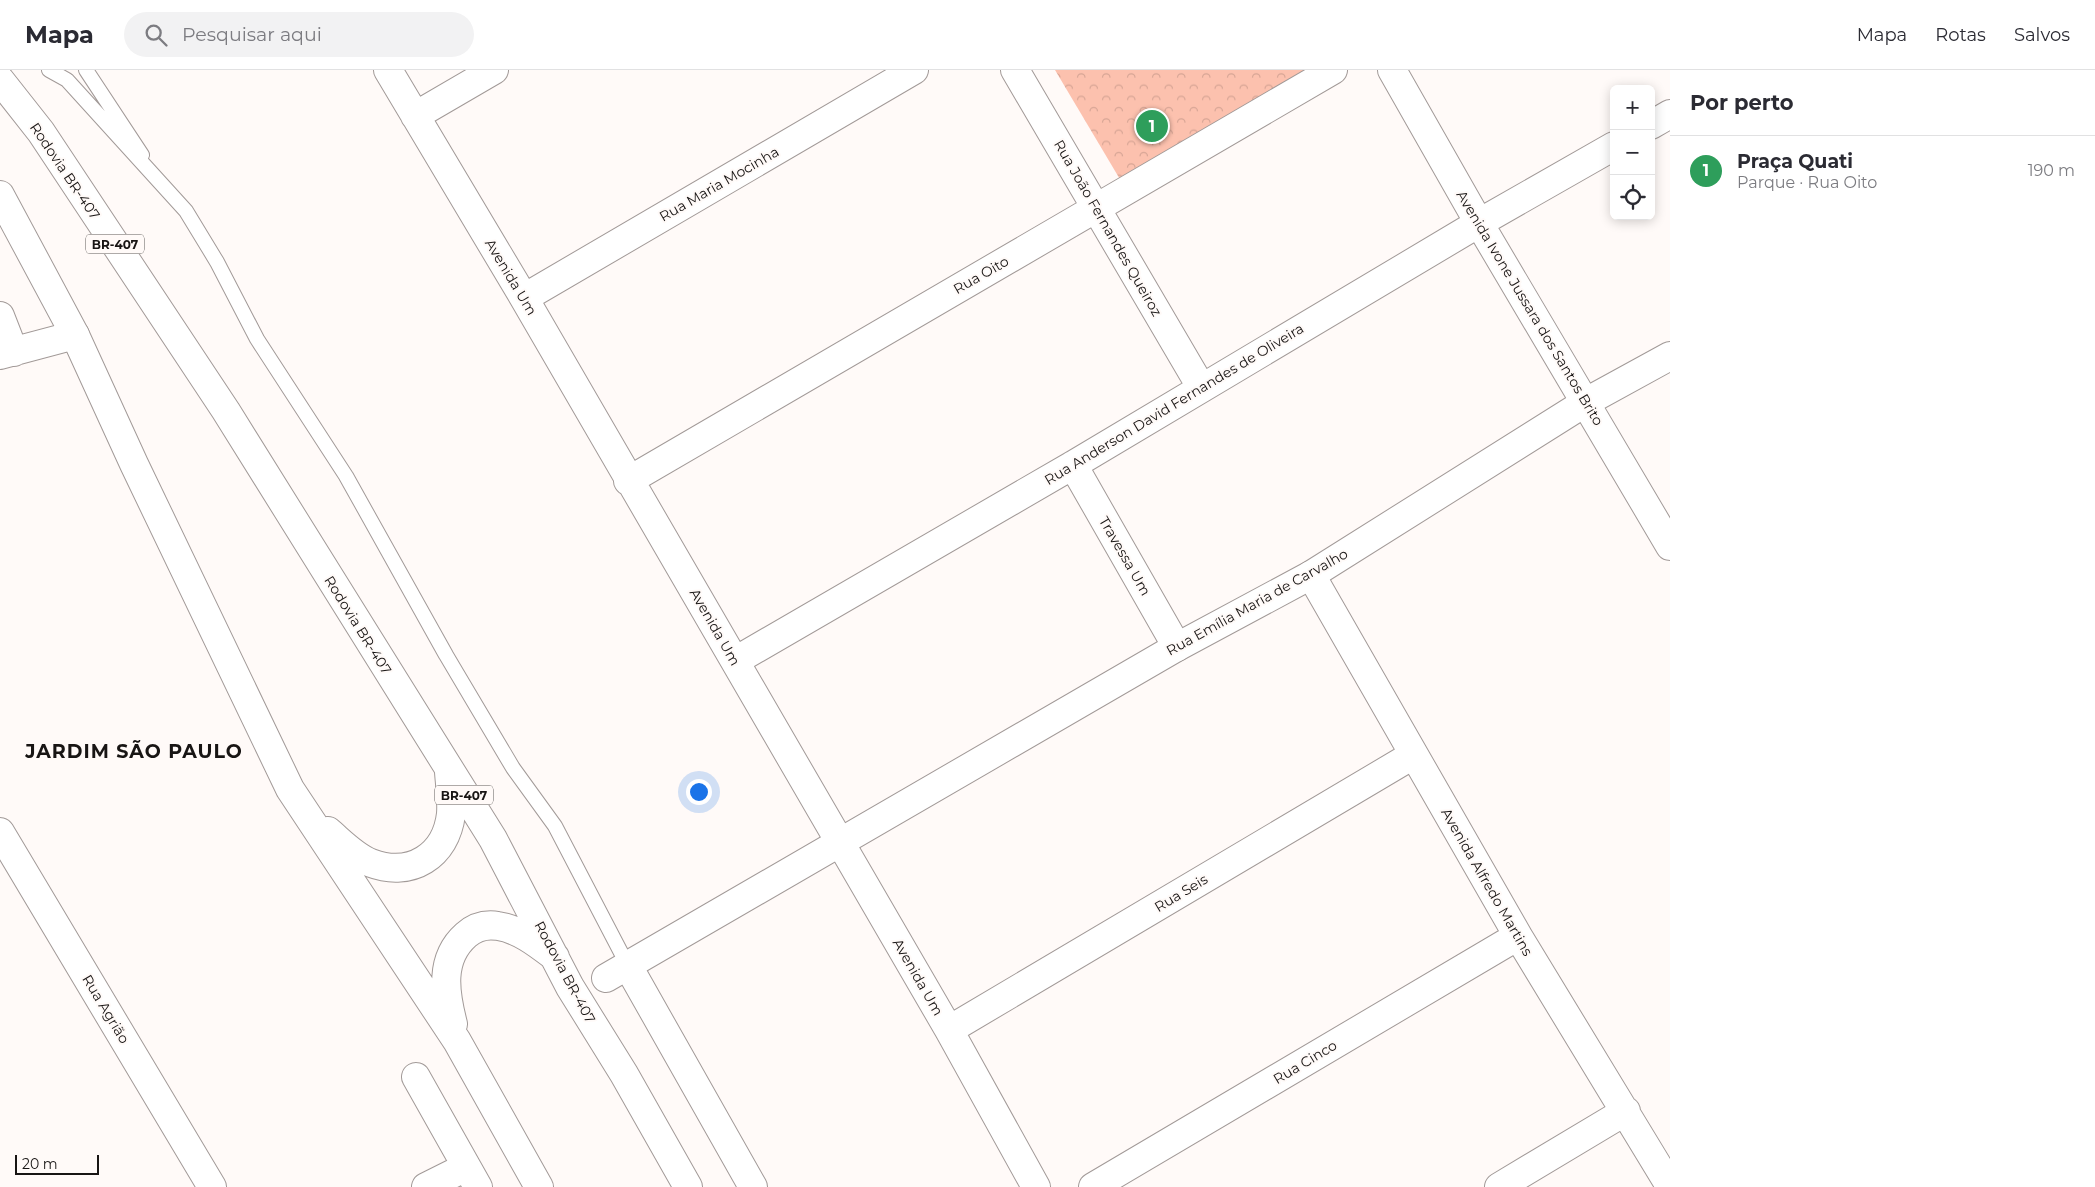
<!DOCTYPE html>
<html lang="pt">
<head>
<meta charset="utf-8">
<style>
	:root { --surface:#fff; --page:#f2f2f3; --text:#2b2b33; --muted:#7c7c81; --line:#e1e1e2; --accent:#216b67 }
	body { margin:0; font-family:Montserrat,sans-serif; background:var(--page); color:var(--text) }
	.controls { position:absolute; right:15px; top:15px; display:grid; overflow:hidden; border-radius:8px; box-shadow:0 2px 12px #0003 }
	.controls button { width:45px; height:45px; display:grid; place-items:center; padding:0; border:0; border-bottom:1px solid var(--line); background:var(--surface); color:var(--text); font:25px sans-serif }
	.scale { position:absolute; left:15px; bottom:12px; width:84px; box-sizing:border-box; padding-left:5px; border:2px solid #181514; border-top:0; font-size:14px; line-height:18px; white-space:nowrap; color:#181514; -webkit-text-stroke:4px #fffaf8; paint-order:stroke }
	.you { position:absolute; left:698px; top:721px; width:18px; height:18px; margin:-12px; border:4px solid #fff; border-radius:50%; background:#1a73e8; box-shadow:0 0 0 8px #1a73e833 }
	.badge { display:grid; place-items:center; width:32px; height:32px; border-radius:50%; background:var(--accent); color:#fff; font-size:16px; font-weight:700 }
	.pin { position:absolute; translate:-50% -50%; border:2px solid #fff; box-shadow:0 1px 5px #0006 }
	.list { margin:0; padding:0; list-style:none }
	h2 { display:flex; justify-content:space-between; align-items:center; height:65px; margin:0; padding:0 20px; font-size:21px }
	h2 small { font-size:16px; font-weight:400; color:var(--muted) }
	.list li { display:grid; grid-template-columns:32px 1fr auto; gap:15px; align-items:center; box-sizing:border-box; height:70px; padding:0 20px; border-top:1px solid var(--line) }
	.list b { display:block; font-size:19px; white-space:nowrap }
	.list p { margin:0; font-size:16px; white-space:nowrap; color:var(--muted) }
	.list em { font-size:16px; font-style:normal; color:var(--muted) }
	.icon { flex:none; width:28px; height:28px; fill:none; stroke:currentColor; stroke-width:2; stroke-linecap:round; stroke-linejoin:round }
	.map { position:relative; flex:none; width:1670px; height:1117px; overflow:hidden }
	header { display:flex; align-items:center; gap:30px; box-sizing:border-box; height:70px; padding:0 25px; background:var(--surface); border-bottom:1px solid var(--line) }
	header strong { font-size:24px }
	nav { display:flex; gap:28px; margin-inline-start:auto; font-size:18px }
	.search { width:350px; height:45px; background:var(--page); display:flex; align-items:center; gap:12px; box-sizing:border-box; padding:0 18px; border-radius:28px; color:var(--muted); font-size:19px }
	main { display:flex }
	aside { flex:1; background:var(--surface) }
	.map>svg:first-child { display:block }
	.park { fill:url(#park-crowns) }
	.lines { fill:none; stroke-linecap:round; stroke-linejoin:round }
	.service-casing { stroke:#a29a98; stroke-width:16 }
	.minor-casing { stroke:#a29a98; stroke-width:30 }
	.tertiary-casing { stroke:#a29a98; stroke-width:30 }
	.trunk-casing { stroke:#a29a98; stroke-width:30 }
	.service { stroke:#fff; stroke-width:14 }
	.minor { stroke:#fff; stroke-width:28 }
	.tertiary { stroke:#fff; stroke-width:28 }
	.trunk { stroke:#fff; stroke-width:28 }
	.labels { text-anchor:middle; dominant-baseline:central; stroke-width:4; stroke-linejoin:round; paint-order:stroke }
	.shield { fill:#fffaf8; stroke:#5d5a58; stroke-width:1 }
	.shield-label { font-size:12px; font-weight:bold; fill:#181514 }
	.street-label { font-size:14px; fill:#181514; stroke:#fffaf8 }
	.district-label { font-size:19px; font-weight:bold; letter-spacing:1px; fill:#181514; stroke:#fffaf8 }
</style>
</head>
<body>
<header>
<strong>Mapa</strong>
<div class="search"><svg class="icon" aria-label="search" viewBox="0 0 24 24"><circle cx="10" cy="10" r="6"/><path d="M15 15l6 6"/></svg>Pesquisar aqui</div>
<nav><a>Mapa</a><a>Rotas</a><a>Salvos</a></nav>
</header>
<main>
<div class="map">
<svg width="1670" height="1117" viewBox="0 0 1670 1117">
	<defs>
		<pattern id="park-crowns" width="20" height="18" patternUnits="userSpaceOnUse" patternTransform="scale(1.25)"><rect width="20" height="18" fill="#fcc1ae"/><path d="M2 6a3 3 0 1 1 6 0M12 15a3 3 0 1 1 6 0" fill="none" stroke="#d7a595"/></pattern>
	</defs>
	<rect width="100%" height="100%" fill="#fffaf8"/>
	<path class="park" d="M 1055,0 L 1311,0 L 1121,111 Z"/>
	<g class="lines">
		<defs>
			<path id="service" d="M 49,0 L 67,10 L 186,141 L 217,192 L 257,269 L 346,406 L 446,585 L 513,698 L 555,756 L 628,896
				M 86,0 L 142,85"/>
			<path id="minor" d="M 388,0 L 524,228 L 949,960 L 1036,1117
				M 1015,0 L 1201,317
				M 1392,0 L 1479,153 L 1670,476
				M 415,46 L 494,0
				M 1651,55 L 1670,44
				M 524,228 L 914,0
				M 0,246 L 14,282
				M 0,285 L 75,265
				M 1073,395 L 1177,577
				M 628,411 L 1333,0
				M 1311,505 L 1518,866 L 1670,1116
				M 735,591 L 1073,395 L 1479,153 L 1614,76
				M 0,762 L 212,1117
				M 628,896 L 753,1117
				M 949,960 L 1413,685
				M 416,1007 L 478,1117
				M 426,1117 L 466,1097
				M 1093,1117 L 1518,866
				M 1499,1117 L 1626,1041"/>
			<path id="tertiary" d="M 606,908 L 1177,577 L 1311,505 L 1586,332 L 1670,286"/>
			<path id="trunk" d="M 0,10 L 41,62 L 226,341 L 493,769 L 570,917 L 624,1004 L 688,1117
				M 0,125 L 75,265 L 134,394 L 290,719 L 457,971 L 539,1117
				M 328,761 C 341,772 355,787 371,793 C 411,808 446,786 451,744 C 452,730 450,715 449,702
				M 453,954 C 445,923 439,889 466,865 C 475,857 486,854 498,856 C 519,859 538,874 555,887"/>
		</defs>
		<use href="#service" class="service-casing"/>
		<use href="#minor" class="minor-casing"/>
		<use href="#tertiary" class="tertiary-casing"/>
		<use href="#trunk" class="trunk-casing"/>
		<use href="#service" class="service"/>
		<use href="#minor" class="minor"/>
		<use href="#tertiary" class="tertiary"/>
		<use href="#trunk" class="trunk"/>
	</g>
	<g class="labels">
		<g class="shield">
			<rect x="86" y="164.5" width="58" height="19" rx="4"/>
			<rect x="435" y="715.5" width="58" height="19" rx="4"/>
		</g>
		<g class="shield-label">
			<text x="115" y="174">BR-407</text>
			<text x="464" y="725">BR-407</text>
		</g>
		<g class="street-label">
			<text transform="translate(65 101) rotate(56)">Rodovia BR-407</text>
			<text transform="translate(719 114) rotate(-30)">Rua Maria Mocinha</text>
			<text transform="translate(1108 158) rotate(60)">Rua João Fernandes Queiroz</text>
			<text transform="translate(981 205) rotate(-30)">Rua Oito</text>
			<text transform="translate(511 207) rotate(59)">Avenida Um</text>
			<text transform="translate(1530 238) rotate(59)">Avenida Ivone Jussara dos Santos Brito</text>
			<text transform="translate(1174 334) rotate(-31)">Rua Anderson David Fernandes de Oliveira</text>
			<text transform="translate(1125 486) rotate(60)">Travessa Um</text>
			<text transform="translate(1257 532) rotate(-29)">Rua Emília Maria de Carvalho</text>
			<text transform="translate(358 555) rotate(58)">Rodovia BR-407</text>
			<text transform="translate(715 557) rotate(60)">Avenida Um</text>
			<text transform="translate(1487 812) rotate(60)">Avenida Alfredo Martins</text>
			<text transform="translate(1181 823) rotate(-31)">Rua Seis</text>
			<text transform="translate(565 902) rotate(62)">Rodovia BR-407</text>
			<text transform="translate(918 907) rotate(60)">Avenida Um</text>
			<text transform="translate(106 939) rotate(59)">Rua Agrião</text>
			<text transform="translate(1305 992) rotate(-31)">Rua Cinco</text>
		</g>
		<g class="district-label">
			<text x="134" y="681">JARDIM SÃO PAULO</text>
		</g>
	</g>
</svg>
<div class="controls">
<button>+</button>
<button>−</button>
<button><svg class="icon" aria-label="locate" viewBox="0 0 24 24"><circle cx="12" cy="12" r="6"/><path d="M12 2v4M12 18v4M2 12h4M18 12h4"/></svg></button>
</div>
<div class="scale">20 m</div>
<div class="you"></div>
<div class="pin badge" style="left:1152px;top:56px;background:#2e9e5b">1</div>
</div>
<aside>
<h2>Por perto<small></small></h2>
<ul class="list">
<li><span class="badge" style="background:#2e9e5b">1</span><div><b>Praça Quati</b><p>Parque · Rua Oito</p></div><em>190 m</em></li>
</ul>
</aside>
</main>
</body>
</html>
